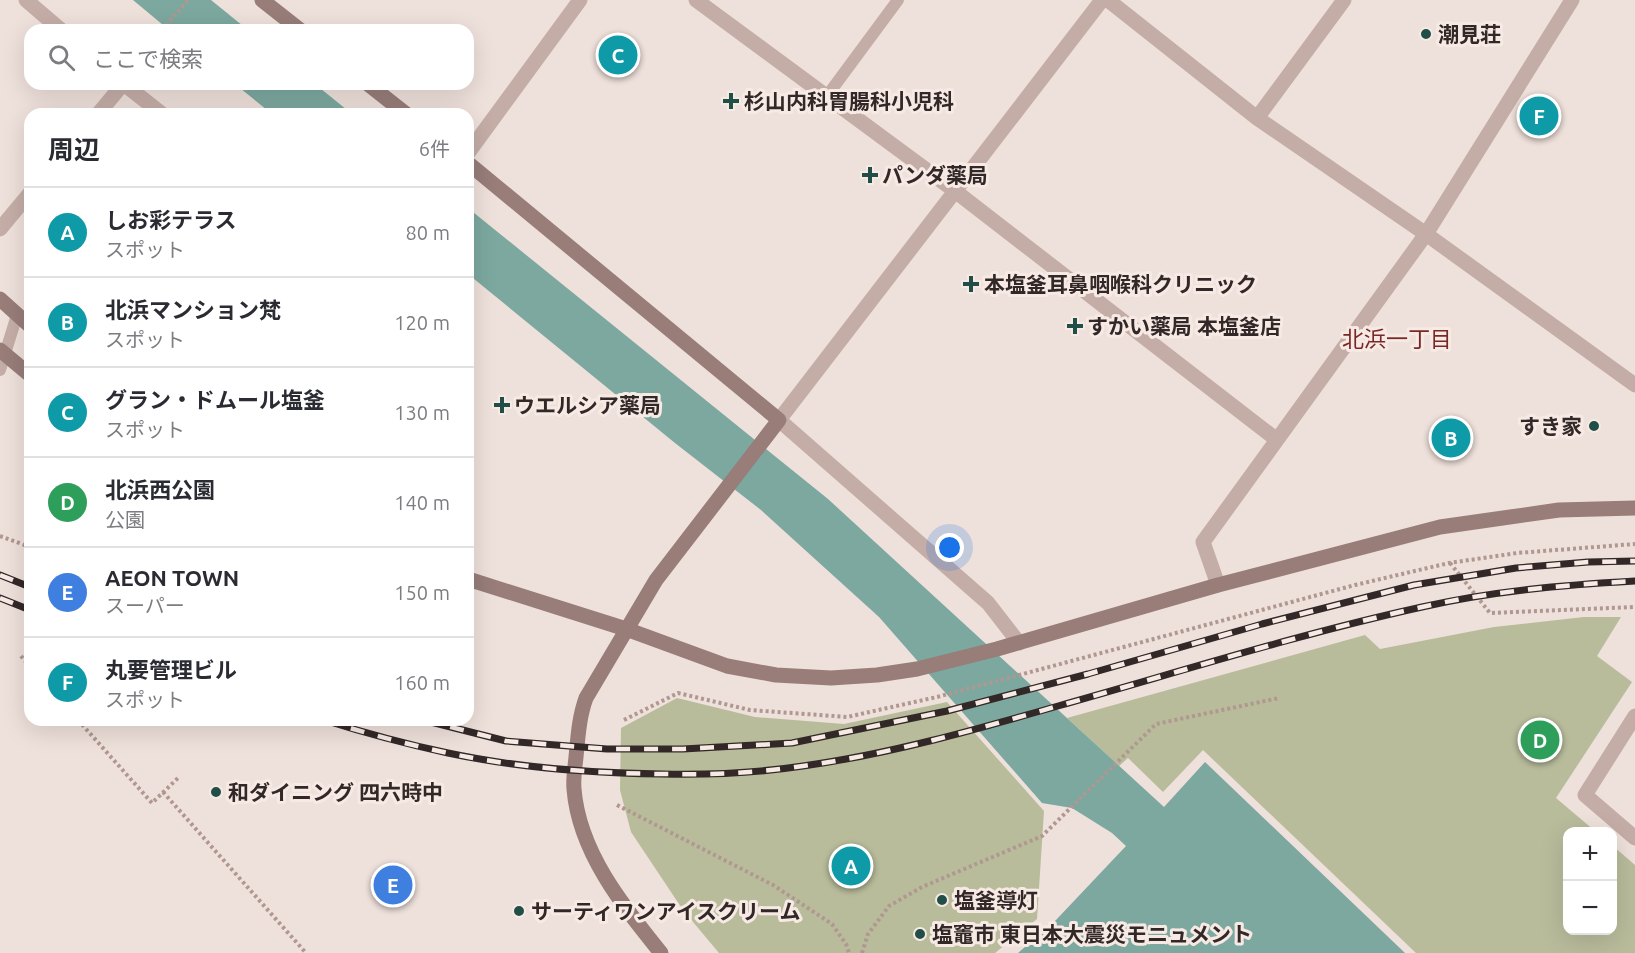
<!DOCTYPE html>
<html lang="ja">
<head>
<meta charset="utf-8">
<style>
	:root { --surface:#fff; --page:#f7f7f7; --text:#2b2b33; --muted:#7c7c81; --line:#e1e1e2; --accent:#214f47 }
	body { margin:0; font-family:Ubuntu,"Noto Sans JP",sans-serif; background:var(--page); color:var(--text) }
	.controls { position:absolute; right:18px; bottom:18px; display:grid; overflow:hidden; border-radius:12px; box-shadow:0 6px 24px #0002 }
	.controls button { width:54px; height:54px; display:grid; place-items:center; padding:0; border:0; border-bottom:2px solid var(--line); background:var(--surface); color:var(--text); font:30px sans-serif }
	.you { position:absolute; left:950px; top:548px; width:21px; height:21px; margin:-15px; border:4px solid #fff; border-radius:50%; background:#1a73e8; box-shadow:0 0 0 9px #1a73e833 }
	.badge { display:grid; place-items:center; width:39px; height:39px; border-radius:50%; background:var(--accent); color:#fff; font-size:20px; font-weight:700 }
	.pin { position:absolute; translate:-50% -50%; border:3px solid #fff; box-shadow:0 2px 6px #0006 }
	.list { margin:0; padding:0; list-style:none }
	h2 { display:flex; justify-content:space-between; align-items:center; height:78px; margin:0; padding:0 24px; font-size:26px }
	h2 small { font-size:20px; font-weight:400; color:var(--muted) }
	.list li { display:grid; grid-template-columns:39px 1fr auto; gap:18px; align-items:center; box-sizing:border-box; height:90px; padding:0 24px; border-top:2px solid var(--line) }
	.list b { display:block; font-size:22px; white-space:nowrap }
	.list p { margin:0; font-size:20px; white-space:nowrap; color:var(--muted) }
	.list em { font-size:20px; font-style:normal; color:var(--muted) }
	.icon { flex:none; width:33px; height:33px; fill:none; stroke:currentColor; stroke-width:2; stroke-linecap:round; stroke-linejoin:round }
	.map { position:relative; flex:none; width:1635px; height:953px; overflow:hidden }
	.search { position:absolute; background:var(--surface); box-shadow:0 6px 24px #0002; left:24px; top:24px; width:450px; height:66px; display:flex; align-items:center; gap:15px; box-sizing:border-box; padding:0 21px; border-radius:18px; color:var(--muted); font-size:22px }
	.panel { position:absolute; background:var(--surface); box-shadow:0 6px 24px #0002; left:24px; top:108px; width:450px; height:618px; border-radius:18px }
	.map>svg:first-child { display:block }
	.green { fill:#b8bc9b }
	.water { fill:#7ca89f }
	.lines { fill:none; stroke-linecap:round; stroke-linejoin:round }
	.path { stroke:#b09791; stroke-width:4; stroke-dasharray:3 3; stroke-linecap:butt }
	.lane { stroke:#c5ada7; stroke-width:12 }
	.street { stroke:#c5ada7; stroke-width:15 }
	.secondary { stroke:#987d79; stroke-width:15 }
	.rail-casing { stroke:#322827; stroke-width:7 }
	.rail { stroke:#f7eae5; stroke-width:4.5; stroke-dasharray:14; stroke-linecap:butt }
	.poi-dot { fill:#214f47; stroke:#f7eae5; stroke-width:2 }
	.labels { text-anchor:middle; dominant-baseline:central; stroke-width:6; stroke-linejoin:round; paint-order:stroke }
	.poi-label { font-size:21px; font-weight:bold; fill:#322827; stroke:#f7eae5; text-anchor:start }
	.neighbourhood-label { font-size:22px; fill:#792828; stroke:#f7eae5 }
</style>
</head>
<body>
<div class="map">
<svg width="1635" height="953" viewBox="0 0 1635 953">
	<rect width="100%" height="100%" fill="#eee0da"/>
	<path class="green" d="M 1584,617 L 1621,617 L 1597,656 L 1632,682 L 1556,798 L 1595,831 L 1568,832 L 1568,930 L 1612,930 L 1613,846 L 1635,865 L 1635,953 L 1416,953 L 1203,750 L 1163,792 L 1128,758 L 1119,766 L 1067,718 L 1365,635 L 1380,649 L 1494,627 Z
		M 677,698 L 755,717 L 844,724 L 947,702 L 1044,811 L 1037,919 L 995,953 L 719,953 L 683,910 L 631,832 L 620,790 L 621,728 Z"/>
	<path class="water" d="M 133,0 L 211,0 L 248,30 L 169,30 Z
		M 235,84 L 315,84 L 352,114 L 272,114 Z
		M 468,208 L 828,499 L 1164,807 L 1205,762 L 1405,953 L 1018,953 L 1056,920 L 1126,846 L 1112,833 L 1072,808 L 1042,803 L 879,617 L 761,510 L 675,443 L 468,274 Z"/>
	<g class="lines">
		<path class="path" d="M 162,30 L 188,0
			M 0,536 L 30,547
			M 1450,563 L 1490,613 L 1635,607
			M 21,656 L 30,667
			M 78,720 L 152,803 L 179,777
			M 624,720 L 678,693 L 750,710 L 847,717 L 937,697 L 1355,585 L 1449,563 L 1517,553 L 1635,544
			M 163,792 L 306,953
			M 617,805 L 773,885 L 832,924 L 846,944 L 849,953
			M 862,953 L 868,934 L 889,906 L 922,887 L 1042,836 L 1156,724 L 1279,698"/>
		<path class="lane" d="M 827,96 L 898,0
			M 0,370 L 17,315"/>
		<path class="street" d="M 26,0 L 61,30
			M 696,0 L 955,191 L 1277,440
			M 1108,0 L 1257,118 L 1426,234 L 1635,385
			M 124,84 L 162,114
			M 98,114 L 123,84
			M 1257,118 L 1344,0
			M 468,153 L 580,0
			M 0,229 L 30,193
			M 1218,585 L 1203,542 L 1426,234 L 1572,0
			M 1019,643 L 988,603 L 779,420 L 1102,0
			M 1635,716 L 1585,795 L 1635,838"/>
		<path class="secondary" d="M 262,0 L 300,30
			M 368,84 L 406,114
			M 468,163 L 779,420 L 656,580 L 586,698 C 579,717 578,737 576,757 C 575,767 573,779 574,789 C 579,852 623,906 661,953
			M 0,299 L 30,326
			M 0,350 L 30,375
			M 468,579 L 626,629 L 727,666 L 776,675 L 831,678 L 877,675 L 917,669 L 997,649 L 1218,585 L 1440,527 L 1559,510 L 1635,508"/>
		<defs>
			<path id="rail" d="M 0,575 L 30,587
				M 0,598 L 30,610
				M 324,720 C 365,733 406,744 448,753 C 518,768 590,773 662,774 C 709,775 756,773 803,766 C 890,754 974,730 1058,706 C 1179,672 1299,634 1422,607 C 1492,591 1563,585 1635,581
				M 423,720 L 506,741 L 607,749 L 683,749 L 792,743 L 947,711 L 1088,674 L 1262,624 L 1414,585 L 1516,568 L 1588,562 L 1635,561"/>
		</defs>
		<use href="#rail" class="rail-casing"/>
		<use href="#rail" class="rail"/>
	</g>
	<g class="poi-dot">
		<circle cx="1426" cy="34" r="6"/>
		<path d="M728 92h6v6h6v6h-6v6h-6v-6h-6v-6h6z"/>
		<path d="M867 166h6v6h6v6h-6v6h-6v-6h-6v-6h6z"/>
		<path d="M968 275h6v6h6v6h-6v6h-6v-6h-6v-6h6z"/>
		<path d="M1072 317h6v6h6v6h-6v6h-6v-6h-6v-6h6z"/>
		<path d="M499 396h6v6h6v6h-6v6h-6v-6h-6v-6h6z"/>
		<circle cx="1594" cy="426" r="6"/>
		<circle cx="216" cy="792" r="6"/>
		<circle cx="942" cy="900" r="6"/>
		<circle cx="519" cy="911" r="6"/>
		<circle cx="920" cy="934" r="6"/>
	</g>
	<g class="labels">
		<g class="poi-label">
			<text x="1438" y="34">潮見荘</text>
			<text x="744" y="101">杉山内科胃腸科小児科</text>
			<text x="882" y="175">パンダ薬局</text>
			<text x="984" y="284">本塩釜耳鼻咽喉科クリニック</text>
			<text x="1087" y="326">すかい薬局 本塩釜店</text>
			<text x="514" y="405">ウエルシア薬局</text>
			<text x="1582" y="426" text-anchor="end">すき家</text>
			<text x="228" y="792">和ダイニング 四六時中</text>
			<text x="954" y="900">塩釜導灯</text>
			<text x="531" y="911">サーティワンアイスクリーム</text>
			<text x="932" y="934">塩竈市 東日本大震災モニュメント</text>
		</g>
		<g class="neighbourhood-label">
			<text x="1397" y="338">北浜一丁目</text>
		</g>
	</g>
</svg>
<div class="controls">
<button>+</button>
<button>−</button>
</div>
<div class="you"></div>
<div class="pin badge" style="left:851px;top:866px;background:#0f9aa8">A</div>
<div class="pin badge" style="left:1451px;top:438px;background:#0f9aa8">B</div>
<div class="pin badge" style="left:618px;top:55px;background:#0f9aa8">C</div>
<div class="pin badge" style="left:1540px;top:740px;background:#2e9e5b">D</div>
<div class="pin badge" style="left:393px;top:885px;background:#3f7fe0">E</div>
<div class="pin badge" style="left:1539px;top:116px;background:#0f9aa8">F</div>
<div class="search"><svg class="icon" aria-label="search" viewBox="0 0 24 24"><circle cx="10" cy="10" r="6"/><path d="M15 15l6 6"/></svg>ここで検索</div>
<section class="panel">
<h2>周辺<small>6件</small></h2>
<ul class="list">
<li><span class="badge" style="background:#0f9aa8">A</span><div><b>しお彩テラス</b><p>スポット</p></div><em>80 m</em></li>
<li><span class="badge" style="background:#0f9aa8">B</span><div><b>北浜マンション梵</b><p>スポット</p></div><em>120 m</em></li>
<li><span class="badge" style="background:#0f9aa8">C</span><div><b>グラン・ドムール塩釜</b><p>スポット</p></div><em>130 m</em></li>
<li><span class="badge" style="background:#2e9e5b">D</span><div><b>北浜西公園</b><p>公園</p></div><em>140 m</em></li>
<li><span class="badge" style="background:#3f7fe0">E</span><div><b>AEON TOWN</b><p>スーパー</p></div><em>150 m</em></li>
<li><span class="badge" style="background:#0f9aa8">F</span><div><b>丸要管理ビル</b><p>スポット</p></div><em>160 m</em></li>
</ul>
</section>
</div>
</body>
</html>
